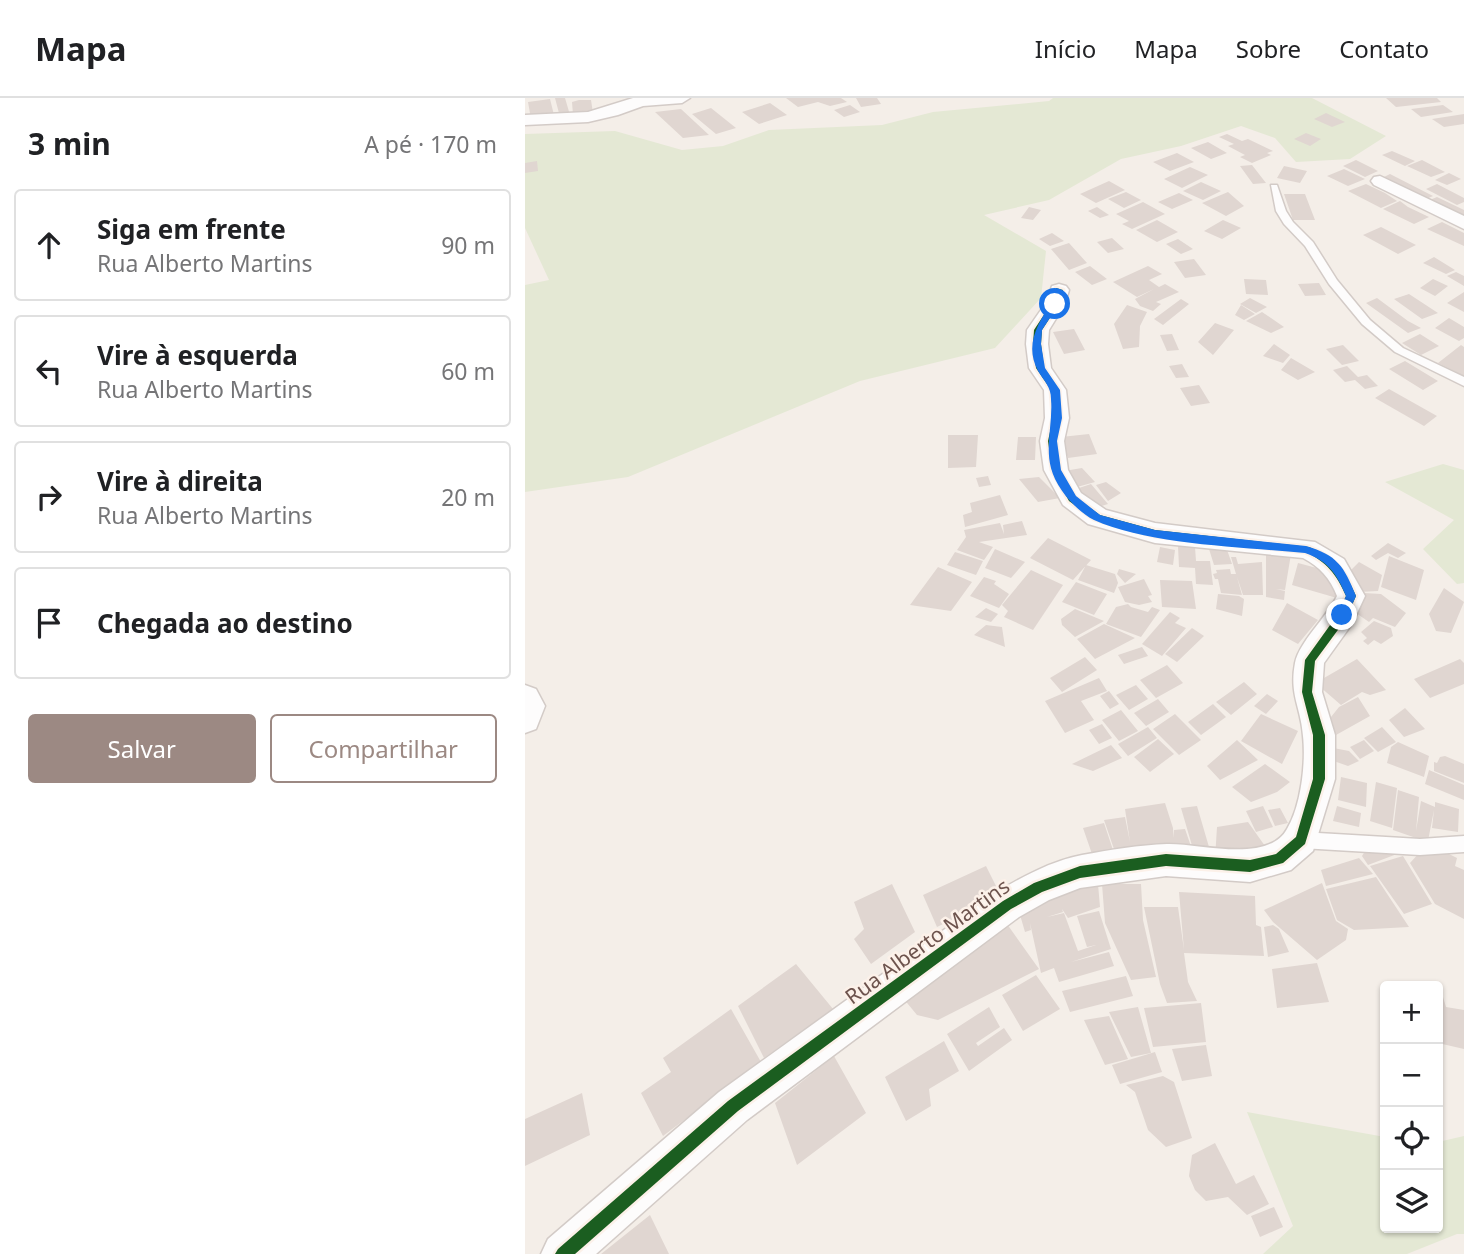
<!DOCTYPE html>
<html lang="pt">
<head>
<meta charset="utf-8">
<style>
	:root { --surface:#fff; --page:#f2f2f2; --text:#202124; --muted:#757577; --line:#e0e0e0; --accent:#9c8983 }
	body { margin:0; font-family:"Noto Sans",sans-serif; background:var(--page); color:var(--text) }
	.controls { position:absolute; right:21px; bottom:21px; display:grid; overflow:hidden; border-radius:7px; box-shadow:0 2px 5px #0004 }
	.controls button { width:63px; height:63px; display:grid; place-items:center; padding:0; border:0; border-bottom:2px solid var(--line); background:var(--surface); color:var(--text); font:35px sans-serif }
	.stop { position:absolute; width:21px; height:21px; margin:-16px; border:5px solid #1a73e8; border-radius:50%; background:#fff }
	.stop.end { background:#1a73e8; border-color:#fff; box-shadow:0 2px 7px #0008 }
	.list { margin:0; padding:0; list-style:none }
	h2 { display:flex; justify-content:space-between; align-items:center; height:91px; margin:0; padding:0 28px; font-size:30px }
	h2 small { font-size:23px; font-weight:400; color:var(--muted) }
	.list li { display:grid; grid-template-columns:46px 1fr auto; gap:21px; align-items:center; box-sizing:border-box; height:112px; margin:0 14px 14px; padding:0 14px; border:2px solid var(--line); border-radius:7px }
	.list b { display:block; font-size:26px; white-space:nowrap }
	.list p { margin:0; font-size:23px; white-space:nowrap; color:var(--muted) }
	.list em { font-size:23px; font-style:normal; color:var(--muted) }
	.actions { display:flex; gap:14px; padding:21px 28px }
	.actions a { flex:1; padding:16px 0; border:2px solid var(--accent); border-radius:7px; text-align:center; font-size:24px; color:var(--accent) }
	.actions .main { background:var(--accent); color:#fff }
	.icon { flex:none; width:38px; height:38px; fill:none; stroke:currentColor; stroke-width:2; stroke-linecap:round; stroke-linejoin:round }
	.map { position:relative; flex:none; width:939px; height:1156px; overflow:hidden }
	header { display:flex; align-items:center; gap:42px; box-sizing:border-box; height:98px; padding:0 35px; background:var(--surface); border-bottom:2px solid var(--line) }
	header strong { font-size:33px }
	nav { display:flex; gap:38px; margin-inline-start:auto; font-size:24px }
	main { display:flex }
	aside { flex:1; background:var(--surface) }
	.map>svg:first-child { display:block }
	.green { fill:#e4e8d4 }
	.building { fill:#e0d6d1 }
	.lines { fill:none; stroke-linecap:round; stroke-linejoin:round }
	.lane-casing { stroke:#d3cbc7; stroke-width:3 }
	.street-casing { stroke:#d3cbc7; stroke-width:3 }
	.lane { fill:#fdfcfc; fill-rule:evenodd }
	.street { fill:#fdfcfc; fill-rule:evenodd }
	.cycleway-casing { stroke:#fcf1e9; stroke-width:5 }
	.cycleway { fill:#1b5e20; fill-rule:evenodd }
	.route { fill:#1a73e8 }
	.labels { text-anchor:middle; dominant-baseline:central; stroke-width:5; stroke-linejoin:round; paint-order:stroke }
	.street-label { font-size:21px; fill:#6d534d; stroke:#fcf1e9 }
</style>
</head>
<body>
<header>
<strong>Mapa</strong>
<nav><a>Início</a><a>Mapa</a><a>Sobre</a><a>Contato</a></nav>
</header>
<main>
<aside>
<h2>3 min<small>A pé · 170 m</small></h2>
<ul class="list">
<li><svg class="icon" aria-label="ahead" viewBox="0 0 24 24"><path d="M12 20V5M6 11l6-6 6 6"/></svg><div><b>Siga em frente</b><p>Rua Alberto Martins</p></div><em>90 m</em></li>
<li><svg class="icon" aria-label="left" viewBox="0 0 24 24"><path d="M17 20v-9H6M10 6l-5 5 5 5"/></svg><div><b>Vire à esquerda</b><p>Rua Alberto Martins</p></div><em>60 m</em></li>
<li><svg class="icon" aria-label="right" viewBox="0 0 24 24"><path d="M7 20v-9h11M14 6l5 5-5 5"/></svg><div><b>Vire à direita</b><p>Rua Alberto Martins</p></div><em>20 m</em></li>
<li><svg class="icon" aria-label="arrive" viewBox="0 0 24 24"><path d="M6 21V4h12l-3 4 3 4H6"/></svg><div><b>Chegada ao destino</b></div></li>
</ul>
<div class="actions"><a class="main">Salvar</a><a>Compartilhar</a></div>
</aside>
<div class="map">
<svg width="939" height="1156" viewBox="0 0 939 1156">
	<rect width="100%" height="100%" fill="#f4eee8"/>
	<path class="green" d="M 528,0 L 787,0 L 861,38 L 825,61 L 771,64 L 750,40 L 716,28 L 656,48 L 596,61 L 524,102 L 459,117 L 521,153 L 516,200 L 470,250 L 335,283 L 103,379 L 0,394 L 0,187 L 24,182 L 0,130 L 0,36 L 90,33 L 157,52 L 198,48 L 244,32 L 357,27 L 408,14 L 524,3 Z
		M 918,366 L 939,372 L 939,485 L 932,486 L 898,451 L 929,422 L 860,384 Z
		M 722,1014 L 860,1039 L 860,1130 L 913,1130 L 913,1044 L 939,1038 L 939,1136 L 932,1136 L 882,1156 L 738,1156 L 768,1128 Z"/>
	<path class="building" d="M 30,0 L 40,0 L 45,17 L 35,19 Z
		M 261,0 L 316,0 L 322,4 L 305,8 L 293,4 L 273,9 Z
		M 331,0 L 352,0 L 356,6 L 336,9 Z
		M 861,0 L 912,0 L 916,4 L 871,9 Z
		M 25,1 L 29,17 L 6,21 L 3,4 Z
		M 54,2 L 66,2 L 68,15 L 48,17 L 47,4 Z
		M 245,5 L 262,17 L 234,26 L 217,14 Z
		M 325,7 L 335,14 L 319,19 L 309,12 Z
		M 918,7 L 928,14 L 896,19 L 886,11 Z
		M 186,10 L 211,30 L 191,36 L 167,16 Z
		M 156,11 L 184,37 L 158,40 L 130,14 Z
		M 801,15 L 820,24 L 807,29 L 789,21 Z
		M 939,16 L 939,26 L 919,29 L 907,21 Z
		M 781,35 L 796,41 L 785,48 L 769,41 Z
		M 702,36 L 717,43 L 723,41 L 748,53 L 742,55 L 746,57 L 727,65 L 715,59 L 720,57 L 703,48 L 709,46 L 694,39 Z
		M 683,44 L 702,55 L 686,61 L 666,50 Z
		M 867,53 L 890,63 L 880,68 L 857,57 Z
		M 652,55 L 669,64 L 645,73 L 628,64 Z
		M 831,62 L 853,73 L 840,79 L 818,68 Z
		M 897,62 L 920,74 L 906,79 L 882,68 Z
		M 12,63 L 13,73 L 0,75 L 0,65 Z
		M 727,67 L 741,85 L 728,86 L 715,68 Z
		M 759,68 L 782,73 L 775,85 L 752,80 Z
		M 665,69 L 683,77 L 657,90 L 639,81 Z
		M 819,71 L 840,81 L 823,88 L 802,78 Z
		M 924,75 L 936,81 L 922,87 L 910,82 Z
		M 865,76 L 908,98 L 897,103 L 855,81 Z
		M 584,83 L 600,92 L 571,105 L 555,96 Z
		M 676,84 L 696,93 L 678,102 L 658,93 Z
		M 841,86 L 860,95 L 872,103 L 856,110 L 823,93 Z
		M 912,86 L 939,100 L 939,104 L 932,107 L 901,91 Z
		M 601,94 L 616,102 L 599,110 L 583,101 Z
		M 703,94 L 719,108 L 701,118 L 677,105 Z
		M 654,95 L 668,102 L 647,111 L 633,104 Z
		M 759,96 L 780,96 L 790,122 L 768,122 Z
		M 912,99 L 939,112 L 939,120 L 900,104 Z
		M 875,103 L 883,109 L 904,119 L 889,126 L 858,111 Z
		M 618,104 L 640,116 L 607,131 L 597,126 L 604,123 L 591,116 Z
		M 504,109 L 516,112 L 508,122 L 496,120 Z
		M 572,109 L 584,117 L 575,120 L 563,113 Z
		M 632,122 L 653,134 L 632,144 L 611,132 Z
		M 698,122 L 716,130 L 697,141 L 679,133 Z
		M 917,124 L 939,135 L 939,148 L 902,131 Z
		M 856,129 L 891,147 L 873,156 L 838,137 Z
		M 527,135 L 539,143 L 525,148 L 514,141 Z
		M 587,140 L 599,151 L 583,155 L 572,144 Z
		M 653,141 L 668,151 L 656,156 L 641,146 Z
		M 544,145 L 562,165 L 544,172 L 526,151 Z
		M 909,159 L 930,172 L 921,176 L 898,165 Z
		M 669,161 L 681,177 L 660,180 L 649,164 Z
		M 565,168 L 582,181 L 567,187 L 550,174 Z
		M 623,168 L 637,176 L 624,182 L 634,189 L 640,186 L 654,194 L 631,204 L 636,206 L 628,213 L 615,208 L 610,201 L 629,191 L 612,199 L 588,184 Z
		M 931,174 L 939,178 L 939,188 L 922,178 Z
		M 719,181 L 741,182 L 743,197 L 721,196 Z
		M 908,181 L 923,188 L 910,198 L 895,190 Z
		M 794,185 L 801,197 L 780,198 L 773,186 Z
		M 939,194 L 939,214 L 922,205 Z
		M 884,196 L 913,215 L 897,221 L 869,201 Z
		M 725,200 L 742,209 L 731,215 L 715,206 Z
		M 852,200 L 883,223 L 896,230 L 883,235 L 841,205 Z
		M 656,201 L 664,206 L 638,227 L 629,221 Z
		M 602,207 L 622,214 L 615,228 L 614,249 L 598,251 L 589,226 Z
		M 716,207 L 730,216 L 719,222 L 710,217 Z
		M 737,214 L 746,220 L 759,229 L 746,235 L 721,223 Z
		M 924,220 L 939,229 L 939,240 L 934,243 L 910,230 Z
		M 690,225 L 709,232 L 688,257 L 673,244 Z
		M 549,231 L 560,252 L 539,256 L 528,234 Z
		M 647,236 L 654,252 L 642,253 L 635,237 Z
		M 895,236 L 914,248 L 896,257 L 877,245 Z
		M 749,246 L 765,257 L 758,265 L 738,258 Z
		M 818,247 L 834,263 L 817,267 L 801,251 Z
		M 936,247 L 939,249 L 939,278 L 913,265 Z
		M 766,260 L 790,274 L 773,282 L 756,272 Z
		M 880,263 L 913,283 L 898,292 L 864,271 Z
		M 657,266 L 664,279 L 651,280 L 644,268 Z
		M 822,268 L 833,279 L 842,277 L 853,288 L 840,291 L 830,282 L 820,284 L 808,272 Z
		M 674,287 L 685,305 L 666,308 L 655,290 Z
		M 864,291 L 912,318 L 899,328 L 850,300 Z
		M 564,336 L 572,356 L 543,360 L 536,339 Z
		M 423,337 L 453,337 L 451,369 L 423,370 Z
		M 493,339 L 511,339 L 510,362 L 491,362 Z
		M 557,370 L 570,384 L 552,389 L 539,373 Z
		M 463,378 L 466,387 L 454,389 L 451,380 Z
		M 514,379 L 535,400 L 513,404 L 494,381 Z
		M 581,384 L 596,395 L 583,403 L 571,387 Z
		M 566,386 L 583,406 L 567,411 L 551,391 Z
		M 475,397 L 483,417 L 440,429 L 438,417 L 447,414 L 445,405 Z
		M 497,423 L 502,437 L 454,444 L 468,449 L 459,462 L 432,452 L 441,439 L 439,432 L 475,425 L 479,436 L 478,427 Z
		M 523,440 L 566,462 L 548,482 L 505,460 Z
		M 863,445 L 881,455 L 873,460 L 863,455 L 851,462 L 846,458 Z
		M 653,448 L 670,449 L 671,463 L 685,463 L 688,487 L 671,486 L 670,470 L 654,469 Z
		M 635,449 L 650,452 L 648,467 L 632,464 Z
		M 701,449 L 707,466 L 689,467 L 684,451 Z
		M 470,451 L 500,464 L 486,480 L 460,470 Z
		M 741,453 L 766,456 L 760,492 L 751,491 L 760,493 L 759,502 L 741,499 Z
		M 430,454 L 458,463 L 451,477 L 422,467 Z
		M 864,458 L 899,472 L 891,502 L 856,489 Z
		M 706,459 L 711,459 L 713,466 L 737,464 L 738,497 L 718,497 L 712,479 L 717,497 L 696,495 L 693,481 L 690,481 L 688,476 L 692,475 L 691,472 L 705,471 L 706,476 L 711,476 Z
		M 834,464 L 857,477 L 853,493 L 834,494 L 825,473 Z
		M 773,465 L 803,473 L 814,487 L 812,500 L 767,487 Z
		M 561,467 L 590,476 L 593,485 L 589,495 L 553,482 Z
		M 413,469 L 447,484 L 426,513 L 385,507 Z
		M 594,471 L 611,476 L 600,485 L 592,476 Z
		M 506,472 L 538,487 L 508,532 L 479,519 L 483,513 L 477,507 Z
		M 459,479 L 471,483 L 469,486 L 484,496 L 474,510 L 445,498 Z
		M 619,481 L 627,497 L 623,498 L 627,504 L 614,507 L 600,504 L 593,489 Z
		M 635,482 L 667,483 L 671,511 L 637,509 Z
		M 551,484 L 582,496 L 569,517 L 537,504 Z
		M 919,490 L 939,504 L 926,535 L 911,533 L 904,516 Z
		M 839,495 L 856,496 L 881,515 L 870,529 L 848,520 L 844,524 L 831,515 Z
		M 693,496 L 714,498 L 719,501 L 717,518 L 691,511 Z
		M 762,505 L 793,522 L 773,546 L 747,532 Z
		M 603,506 L 606,509 L 623,514 L 627,509 L 635,512 L 616,539 L 581,526 L 591,509 Z
		M 461,510 L 473,516 L 466,524 L 450,519 Z
		M 550,511 L 579,523 L 550,539 L 537,527 L 536,521 Z
		M 645,514 L 655,520 L 650,525 L 661,530 L 637,558 L 617,546 Z
		M 849,523 L 866,530 L 868,538 L 856,546 L 849,542 L 843,547 L 838,543 L 842,540 L 836,534 Z
		M 579,526 L 610,540 L 570,561 L 552,541 Z
		M 461,527 L 477,529 L 480,549 L 449,537 Z
		M 667,530 L 679,538 L 652,564 L 640,556 Z
		M 617,549 L 623,558 L 599,566 L 593,557 Z
		M 560,559 L 572,572 L 537,594 L 525,580 Z
		M 832,561 L 861,592 L 845,597 L 837,594 L 816,607 L 794,588 L 799,580 Z
		M 935,561 L 939,565 L 939,586 L 905,600 L 889,581 Z
		M 642,567 L 658,585 L 631,600 L 615,582 Z
		M 574,580 L 582,593 L 556,603 L 569,622 L 540,635 L 520,603 Z
		M 719,584 L 732,596 L 706,617 L 691,604 Z
		M 611,587 L 623,601 L 604,612 L 591,597 Z
		M 584,593 L 594,606 L 585,611 L 575,598 Z
		M 742,596 L 753,603 L 741,616 L 729,608 Z
		M 833,599 L 845,618 L 811,637 L 802,624 L 814,609 Z
		M 633,601 L 644,614 L 621,628 L 609,615 Z
		M 688,606 L 701,619 L 676,637 L 663,624 Z
		M 880,610 L 900,631 L 879,639 L 864,622 Z
		M 596,612 L 613,633 L 594,643 L 577,622 Z
		M 650,616 L 676,642 L 654,657 L 628,631 Z
		M 736,616 L 773,633 L 757,666 L 716,643 Z
		M 577,626 L 587,640 L 574,646 L 564,632 Z
		M 623,629 L 632,640 L 603,658 L 593,646 Z
		M 857,629 L 871,644 L 853,654 L 839,640 Z
		M 633,641 L 649,656 L 625,674 L 609,659 Z
		M 712,642 L 733,662 L 695,682 L 682,668 Z
		M 839,642 L 849,653 L 835,661 L 825,649 Z
		M 873,644 L 904,658 L 899,679 L 862,665 L 866,649 Z
		M 586,647 L 597,660 L 568,673 L 547,666 Z
		M 803,649 L 824,653 L 834,663 L 823,668 L 803,661 Z
		M 920,658 L 939,666 L 939,685 L 909,673 L 909,664 L 912,665 L 915,659 Z
		M 740,666 L 765,684 L 752,694 L 726,704 L 707,689 Z
		M 904,672 L 939,687 L 939,702 L 900,686 Z
		M 816,679 L 842,685 L 841,709 L 813,702 Z
		M 851,684 L 872,690 L 867,730 L 845,723 Z
		M 873,692 L 894,699 L 891,733 L 896,703 L 910,709 L 910,704 L 934,711 L 933,734 L 907,730 L 909,712 L 902,748 L 891,740 L 868,732 Z
		M 640,705 L 648,730 L 649,752 L 590,754 L 579,722 L 600,719 L 605,744 L 600,711 Z
		M 672,708 L 684,749 L 668,751 L 656,710 Z
		M 738,708 L 748,729 L 731,734 L 721,713 Z
		M 812,708 L 836,715 L 834,729 L 808,723 Z
		M 755,710 L 763,725 L 750,728 L 743,712 Z
		M 723,724 L 740,748 L 711,759 L 690,761 L 692,729 Z
		M 579,725 L 588,752 L 567,756 L 558,730 Z
		M 660,731 L 669,757 L 652,759 L 648,746 L 649,732 Z
		M 842,750 L 872,756 L 843,767 L 837,758 Z
		M 912,750 L 932,760 L 930,768 L 939,772 L 939,821 L 910,806 L 885,765 L 895,754 Z
		M 878,758 L 907,806 L 879,816 L 845,768 Z
		M 834,760 L 848,776 L 801,788 L 796,772 Z
		M 461,768 L 476,798 L 412,829 L 398,797 Z
		M 851,779 L 884,829 L 829,832 L 812,822 L 801,791 Z
		M 797,785 L 811,823 L 823,831 L 821,842 L 792,862 L 748,824 L 739,812 Z
		M 367,786 L 390,834 L 346,866 L 329,841 L 339,831 L 329,804 Z
		M 573,786 L 575,809 L 543,820 L 537,811 L 538,814 L 522,819 L 539,815 L 553,853 L 571,847 L 562,849 L 552,818 L 574,813 L 586,851 L 546,864 L 584,854 L 589,868 L 534,884 L 529,870 L 516,875 L 505,825 L 506,832 L 500,834 L 493,810 L 524,794 Z
		M 577,786 L 616,786 L 618,822 L 631,879 L 606,882 L 580,825 Z
		M 654,794 L 730,798 L 731,827 L 736,829 L 739,858 L 659,855 L 663,884 L 672,903 L 642,905 L 635,886 L 619,809 L 653,809 L 659,852 Z
		M 482,826 L 514,871 L 413,922 L 392,917 L 378,900 Z
		M 748,827 L 754,831 L 764,854 L 743,859 L 739,829 Z
		M 792,865 L 804,904 L 752,910 L 747,871 Z
		M 271,866 L 308,911 L 239,960 L 213,908 Z
		M 511,877 L 535,911 L 498,933 L 477,897 Z
		M 601,878 L 608,898 L 545,914 L 537,893 Z
		M 913,898 L 918,899 L 921,909 L 939,912 L 939,951 L 913,945 Z
		M 676,905 L 681,944 L 628,949 L 619,910 Z
		M 464,909 L 475,929 L 451,945 L 453,948 L 479,930 L 487,942 L 444,973 L 422,936 Z
		M 613,909 L 626,955 L 606,959 L 584,914 Z
		M 206,911 L 236,964 L 138,1038 L 116,995 L 146,974 L 138,960 Z
		M 584,918 L 603,961 L 580,967 L 559,922 Z
		M 419,943 L 434,973 L 404,991 L 406,1008 L 381,1023 L 360,979 Z
		M 681,947 L 687,978 L 657,983 L 647,951 Z
		M 630,954 L 637,974 L 595,986 L 587,967 Z
		M 309,958 L 341,1015 L 272,1067 L 250,1005 Z
		M 638,978 L 649,984 L 667,1040 L 641,1049 L 623,1032 L 610,994 L 601,987 Z
		M 57,995 L 65,1037 L 0,1068 L 0,1021 Z
		M 690,1045 L 711,1086 L 729,1077 L 744,1106 L 722,1117 L 703,1099 L 681,1103 L 670,1092 L 664,1078 L 667,1057 Z
		M 749,1109 L 758,1129 L 735,1139 L 726,1118 Z
		M 125,1117 L 144,1156 L 76,1156 Z"/>
	<g class="lines">
		<defs>
			<path id="lane" d="M 746,87 L 752,87 L 761,113 L 768,124 L 788,144 L 812,182 L 845,222 L 878,250 L 939,279 L 939,288 L 870,254 L 837,226 L 804,186 L 780,148 L 759,126 L 751,113 Z
				M 776,734 L 895,741 L 939,738 L 939,754 L 895,757 L 776,750 L 770,748 L 767,742 L 770,736 Z"/>
			<path id="street" d="M 108,0 L 165,0 L 157,5 L 118,8 L 93,17 L 63,24 L 0,27 L 0,17 L 63,14 Z
				M 855,78 L 939,118 L 939,131 L 849,87 L 846,83 L 849,79 Z
				M 534,186 L 541,188 L 544,192 L 540,206 L 524,232 L 523,246 L 526,270 L 541,292 L 544,320 L 539,343 L 543,372 L 556,395 L 581,412 L 630,425 L 790,444 L 819,461 L 840,498 L 827,526 L 799,565 L 797,594 L 810,637 L 810,681 L 788,753 L 766,772 L 725,784 L 641,778 L 555,790 L 524,802 L 494,819 L 222,1022 L 71,1156 L 16,1156 L 23,1141 L 194,994 L 470,795 C 497,779 526,763 557,757 C 584,752 615,747 642,746 C 674,745 743,766 762,731 C 776,708 781,665 778,638 C 776,609 764,597 770,565 C 774,544 802,519 812,498 C 805,480 795,469 778,460 L 630,445 L 563,426 L 538,407 L 519,372 L 515,343 L 520,320 L 519,292 L 504,270 L 501,246 L 502,232 L 520,206 L 527,188 Z
				M 0,587 L 11,591 L 20,608 L 11,631 L 0,635 Z"/>
		</defs>
		<use href="#lane" class="lane-casing"/>
		<use href="#street" class="street-casing"/>
		<use href="#lane" class="lane"/>
		<use href="#street" class="street"/>
		<defs>
			<path id="cycleway" d="M 531,190 L 538,192 L 534,206 L 517,232 L 516,246 L 519,270 L 534,292 L 536,320 L 531,343 L 535,372 L 550,399 L 575,417 L 630,432 L 784,449 C 809,459 821,474 831,498 L 821,521 L 790,563 L 787,594 L 800,637 L 800,681 L 780,746 L 758,765 L 725,774 L 641,768 L 555,780 L 517,794 L 486,811 L 213,1013 L 50,1156 L 30,1156 L 33,1151 L 203,1003 L 478,803 L 509,785 L 555,768 L 641,756 L 725,762 L 751,756 L 771,739 L 788,681 L 788,637 L 777,594 L 780,562 L 813,516 L 821,498 C 812,477 801,463 780,454 L 630,438 L 569,421 L 544,403 L 527,372 L 523,343 L 528,320 L 526,292 L 511,270 L 508,246 L 509,232 L 526,206 Z"/>
		</defs>
		<use href="#cycleway" class="cycleway-casing"/>
		<use href="#cycleway" class="cycleway"/>
	</g>
	<path class="route" d="M 527,204 L 534,206 L 517,232 L 516,246 L 520,270 L 535,292 L 537,320 L 532,343 L 536,372 L 551,398 L 575,417 L 630,432 L 781,448 C 812,457 819,468 831,498 L 821,520 L 817,522 L 812,517 L 821,498 C 812,476 803,463 780,455 C 720,449 624,447 569,422 C 551,413 531,390 526,370 C 520,347 528,325 526,301 C 526,289 519,283 513,273 C 499,247 513,225 527,204 Z"/>
	<g class="labels">
		<g class="street-label">
			<text transform="translate(402 843) rotate(-36)">Rua Alberto Martins</text>
		</g>
	</g>
</svg>
<div class="controls">
<button>+</button>
<button>−</button>
<button><svg class="icon" aria-label="locate" viewBox="0 0 24 24"><circle cx="12" cy="12" r="6"/><path d="M12 2v4M12 18v4M2 12h4M18 12h4"/></svg></button>
<button><svg class="icon" aria-label="layers" viewBox="0 0 24 24"><path d="M12 4l9 5-9 5-9-5zM3 14l9 5 9-5"/></svg></button>
</div>
<div class="stop" style="left:530px;top:206px"></div>
<div class="stop end" style="left:817px;top:517px"></div>
</div>
</main>
</body>
</html>
